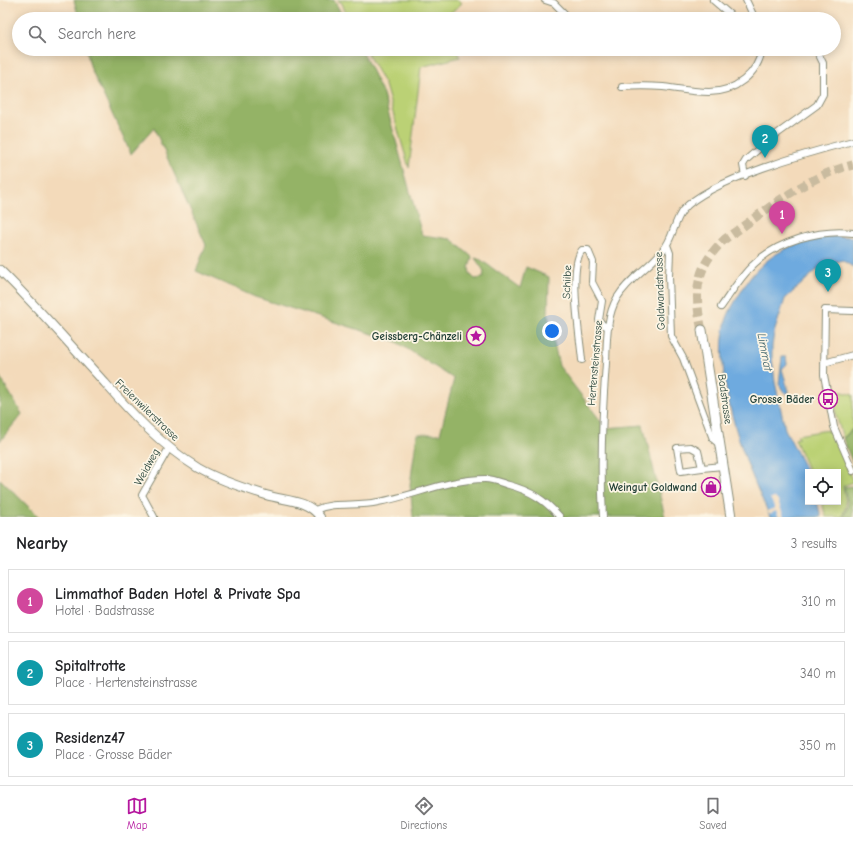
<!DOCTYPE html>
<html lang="en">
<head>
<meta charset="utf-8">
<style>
	:root { --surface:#fff; --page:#f6f6f6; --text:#202124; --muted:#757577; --line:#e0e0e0; --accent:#b5179e }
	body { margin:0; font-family:"Comic Neue",sans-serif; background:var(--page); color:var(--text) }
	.controls { position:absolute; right:12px; bottom:12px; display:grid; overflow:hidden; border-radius:0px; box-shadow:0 2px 10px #0003 }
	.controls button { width:36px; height:36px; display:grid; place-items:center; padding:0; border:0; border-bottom:1px solid var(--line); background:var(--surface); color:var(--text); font:20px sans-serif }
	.you { position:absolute; left:552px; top:331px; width:14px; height:14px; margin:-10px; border:3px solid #fff; border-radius:50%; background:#1a73e8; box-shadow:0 0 0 6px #1a73e833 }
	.badge { display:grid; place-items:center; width:26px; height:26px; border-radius:50%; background:var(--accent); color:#fff; font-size:13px; font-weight:700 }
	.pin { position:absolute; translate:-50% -33px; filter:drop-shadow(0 1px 2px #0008) }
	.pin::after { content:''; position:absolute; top:21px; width:14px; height:12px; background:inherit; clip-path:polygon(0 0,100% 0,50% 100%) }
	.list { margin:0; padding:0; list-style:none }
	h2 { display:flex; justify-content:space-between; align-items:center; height:52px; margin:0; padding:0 16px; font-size:17px }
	h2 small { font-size:13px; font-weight:400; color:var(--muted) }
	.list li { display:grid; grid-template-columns:26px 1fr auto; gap:12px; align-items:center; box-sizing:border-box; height:64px; margin:0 8px 8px; padding:0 8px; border:1px solid var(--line); border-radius:0px }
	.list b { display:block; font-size:15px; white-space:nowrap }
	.list p { margin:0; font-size:13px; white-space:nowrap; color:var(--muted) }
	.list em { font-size:13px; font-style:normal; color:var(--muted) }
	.icon { flex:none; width:22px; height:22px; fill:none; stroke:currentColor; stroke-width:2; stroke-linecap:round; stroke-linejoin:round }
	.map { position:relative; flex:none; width:853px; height:517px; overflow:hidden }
	.search { position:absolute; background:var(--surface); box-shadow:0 2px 10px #0003; left:12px; right:12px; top:12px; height:44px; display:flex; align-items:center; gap:10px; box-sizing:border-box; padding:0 14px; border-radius:22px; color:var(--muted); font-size:15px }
	.sheet { height:268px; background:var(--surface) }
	nav { display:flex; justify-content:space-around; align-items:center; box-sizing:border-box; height:56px; border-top:1px solid var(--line); background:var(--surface); font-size:11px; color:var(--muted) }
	nav a { display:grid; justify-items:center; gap:2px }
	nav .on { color:var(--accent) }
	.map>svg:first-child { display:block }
	.green { fill:#bbd175; stroke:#6d8754 }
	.forest { fill:#94b366; stroke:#5a784d }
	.water { fill:#6eaadf; stroke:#46748a }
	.pier { fill:#f3daba }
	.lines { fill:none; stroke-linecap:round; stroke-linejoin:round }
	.secondary-tunnel { stroke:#c9bb9f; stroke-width:9; stroke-dasharray:9 4.5; stroke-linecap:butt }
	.minor-casing { stroke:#898c77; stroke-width:8 }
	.tertiary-casing { stroke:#898c77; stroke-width:10 }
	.secondary-casing { stroke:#898c77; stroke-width:11 }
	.minor { stroke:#fff; stroke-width:6 }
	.tertiary { stroke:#fff; stroke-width:8 }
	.secondary { stroke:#fff; stroke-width:9 }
	.labels { text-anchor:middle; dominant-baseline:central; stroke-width:3.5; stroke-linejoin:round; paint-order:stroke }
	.street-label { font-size:11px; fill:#1f3d34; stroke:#fcf5e5 }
	.poi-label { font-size:11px; font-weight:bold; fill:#1f3d34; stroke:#fcf5e5; text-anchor:end }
	.water-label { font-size:12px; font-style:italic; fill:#375e67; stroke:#fcf5e5 }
</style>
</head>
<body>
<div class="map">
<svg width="853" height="517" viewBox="0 0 853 517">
	<rect width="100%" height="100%" fill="#fcf5e5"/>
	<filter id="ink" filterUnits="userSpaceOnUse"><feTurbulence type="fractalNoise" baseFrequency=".025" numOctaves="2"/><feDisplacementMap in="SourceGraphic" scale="8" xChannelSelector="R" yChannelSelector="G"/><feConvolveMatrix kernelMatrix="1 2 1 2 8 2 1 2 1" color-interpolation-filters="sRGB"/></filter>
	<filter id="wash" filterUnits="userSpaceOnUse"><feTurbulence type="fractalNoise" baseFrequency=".012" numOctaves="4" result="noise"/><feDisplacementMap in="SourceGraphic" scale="16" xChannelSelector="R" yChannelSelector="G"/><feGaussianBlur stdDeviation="0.9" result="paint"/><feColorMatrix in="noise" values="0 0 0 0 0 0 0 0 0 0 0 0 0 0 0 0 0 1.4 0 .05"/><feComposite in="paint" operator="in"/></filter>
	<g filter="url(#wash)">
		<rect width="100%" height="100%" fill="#f3daba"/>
		<path class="green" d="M 337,0 L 458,0 L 462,3 L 448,15 L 449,19 L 348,19 L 342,3 Z
			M 365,49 L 458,49 L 460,57 L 421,67 L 409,168 L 385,85 Z
			M 833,392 L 843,392 L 853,395 L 853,428 L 843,438 L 836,415 Z
			M 828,430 L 827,432 L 831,431 L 832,435 L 833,434 L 853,482 L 843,486 L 846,505 L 842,517 L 826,517 L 822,502 L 838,502 L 838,472 L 809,472 L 795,439 L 799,438 L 797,435 Z"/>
		<path class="forest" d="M 74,0 L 334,0 L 344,19 L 79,19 Z
			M 86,49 L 361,49 L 383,94 L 422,235 L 451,239 L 472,257 L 469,268 L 470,274 L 475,279 L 483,278 L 484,271 L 475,258 L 481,260 L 520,288 L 526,267 L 549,277 L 548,316 L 559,366 L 606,428 L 643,425 L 665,517 L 413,517 L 410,485 L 417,434 L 440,434 L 454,379 L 395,341 L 255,297 L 196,271 L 206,245 L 154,128 L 131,154 L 91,69 Z
			M 0,377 L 22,414 L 0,441 Z
			M 853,429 L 853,464 L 843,439 Z
			M 0,479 L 39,517 L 0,517 Z
			M 852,486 L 853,517 L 843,517 L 848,505 L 844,487 Z"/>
		<path class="water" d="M 832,236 L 853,237 L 853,267 L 842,260 L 819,268 L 785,299 L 774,333 L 772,346 L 772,358 L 775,382 L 785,429 L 808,474 L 808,502 L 817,502 L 821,517 L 770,517 C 765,504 758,491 753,478 C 736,437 715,368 725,325 C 728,311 737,299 744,287 C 763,255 796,240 832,236 Z
			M 782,357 L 786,357 L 787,364 L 782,369 L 789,393 L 785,394 L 779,384 Z"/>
		<path class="pier" d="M 770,498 L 775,498 L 778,501 L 784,517 L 779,517 L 776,511 L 769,514 L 767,511 L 775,508 Z"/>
	</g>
	<g filter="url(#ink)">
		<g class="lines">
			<path class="secondary-tunnel" d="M 702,330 C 693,292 696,266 725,239 C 765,212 805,176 853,165"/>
			<defs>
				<path id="minor" d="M 545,0 L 554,3 L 565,14
					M 713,0 L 735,19
					M 746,0 L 755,19
					M 622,87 C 636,86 649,86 663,87 C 678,89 694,92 709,92 C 735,92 758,74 762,49
					M 745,176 L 743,165 L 746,160 L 770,139 L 817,105 L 823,94 L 823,63 L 816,49
					M 667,245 L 670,253 L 669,276 L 671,336 L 683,358 L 713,439 L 719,444
					M 721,307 C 731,293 740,277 753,265 C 777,241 820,229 853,233
					M 853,311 L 825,310 L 824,375 L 834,427 L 853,471
					M 582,360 C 580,337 568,267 582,250 L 588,250 L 593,262 L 592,282 L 602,301 L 599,320 L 603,325 L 609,327
					M 824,363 L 853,355
					M 702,468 L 681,471 L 677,448 L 691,447 L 698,451 L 702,468 L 723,466
					M 315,510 C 335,501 356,507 378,502 C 414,496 448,479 485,479 C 493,479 502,483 509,485 C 531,491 545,500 560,517
					M 154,517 L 142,495 L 169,448
					M 603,517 C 600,465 602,415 606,363 C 607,341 606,317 617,298 C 629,278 649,268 663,250 C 673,239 674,221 683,210 C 708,180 814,151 853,141"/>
				<path id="tertiary" d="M 0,270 C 37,306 70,345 105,383 C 133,415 162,446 198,468 C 219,480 243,488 266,495 C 285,501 307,499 320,517"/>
				<path id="secondary" d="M 702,330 L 731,517"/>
			</defs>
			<use href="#minor" class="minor-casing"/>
			<use href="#tertiary" class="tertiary-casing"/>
			<use href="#secondary" class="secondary-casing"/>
			<use href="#minor" class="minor"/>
			<use href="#tertiary" class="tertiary"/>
			<use href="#secondary" class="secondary"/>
		</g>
	</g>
	<defs>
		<symbol id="sight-ring" viewBox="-11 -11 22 22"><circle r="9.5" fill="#fcf5e5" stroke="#b5179e" stroke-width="1.5"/><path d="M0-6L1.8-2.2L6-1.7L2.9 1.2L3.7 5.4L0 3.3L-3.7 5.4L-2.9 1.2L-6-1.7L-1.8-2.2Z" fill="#b5179e"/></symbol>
		<symbol id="bus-ring" viewBox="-11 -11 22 22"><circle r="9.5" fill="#fcf5e5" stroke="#b5179e" stroke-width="1.5"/><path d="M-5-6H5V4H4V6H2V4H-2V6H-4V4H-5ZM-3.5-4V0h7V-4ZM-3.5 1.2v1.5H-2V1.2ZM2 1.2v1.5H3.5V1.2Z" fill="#b5179e"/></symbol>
		<symbol id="shop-ring" viewBox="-11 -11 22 22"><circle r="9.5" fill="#fcf5e5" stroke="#b5179e" stroke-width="1.5"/><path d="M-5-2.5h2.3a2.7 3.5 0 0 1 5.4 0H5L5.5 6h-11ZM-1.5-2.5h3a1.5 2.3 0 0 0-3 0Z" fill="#b5179e"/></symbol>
	</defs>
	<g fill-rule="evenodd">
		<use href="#sight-ring" x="465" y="325" width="22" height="22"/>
		<use href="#bus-ring" x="817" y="388" width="22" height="22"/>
		<use href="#shop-ring" x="700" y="476" width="22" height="22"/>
	</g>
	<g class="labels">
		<g class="street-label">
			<text transform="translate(567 282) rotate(-88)">Schiibe</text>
			<text transform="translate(660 291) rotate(-92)">Goldwandstrasse</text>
			<text transform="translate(595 363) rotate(-85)">Hertensteinstrasse</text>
			<text transform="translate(725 399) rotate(82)">Badstrasse</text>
			<text transform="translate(147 410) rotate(44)">Freienwilerstrasse</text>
			<text transform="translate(147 467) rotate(-61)">Weidweg</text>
		</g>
		<g class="poi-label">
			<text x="462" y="336">Geissberg-Chänzeli</text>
			<text x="814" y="399">Grosse Bäder</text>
			<text x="697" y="487">Weingut Goldwand</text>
		</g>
		<g class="water-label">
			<text transform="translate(765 352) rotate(79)">Limmat</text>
		</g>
	</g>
</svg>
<div class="controls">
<button><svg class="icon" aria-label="locate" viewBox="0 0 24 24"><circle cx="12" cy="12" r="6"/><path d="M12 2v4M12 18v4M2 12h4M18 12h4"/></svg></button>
</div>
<div class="you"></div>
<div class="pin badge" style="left:782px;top:234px;background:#d1479c">1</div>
<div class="pin badge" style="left:765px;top:158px;background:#0f9aa8">2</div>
<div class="pin badge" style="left:828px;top:292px;background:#0f9aa8">3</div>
<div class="search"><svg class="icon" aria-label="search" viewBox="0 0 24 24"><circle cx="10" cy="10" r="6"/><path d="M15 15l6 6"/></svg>Search here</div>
</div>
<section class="sheet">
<h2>Nearby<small>3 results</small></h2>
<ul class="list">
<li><span class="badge" style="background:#d1479c">1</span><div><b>Limmathof Baden Hotel &amp; Private Spa</b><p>Hotel · Badstrasse</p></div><em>310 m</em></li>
<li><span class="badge" style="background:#0f9aa8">2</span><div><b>Spitaltrotte</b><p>Place · Hertensteinstrasse</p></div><em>340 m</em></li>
<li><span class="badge" style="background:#0f9aa8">3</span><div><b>Residenz47</b><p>Place · Grosse Bäder</p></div><em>350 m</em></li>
</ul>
</section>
<nav>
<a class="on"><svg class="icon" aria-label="map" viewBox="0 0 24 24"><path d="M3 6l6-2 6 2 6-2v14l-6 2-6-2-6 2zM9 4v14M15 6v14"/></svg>Map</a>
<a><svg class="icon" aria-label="directions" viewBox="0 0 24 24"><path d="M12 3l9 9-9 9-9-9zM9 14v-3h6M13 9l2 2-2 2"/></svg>Directions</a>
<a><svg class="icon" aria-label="saved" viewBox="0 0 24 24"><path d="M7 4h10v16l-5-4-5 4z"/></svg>Saved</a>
</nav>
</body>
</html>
